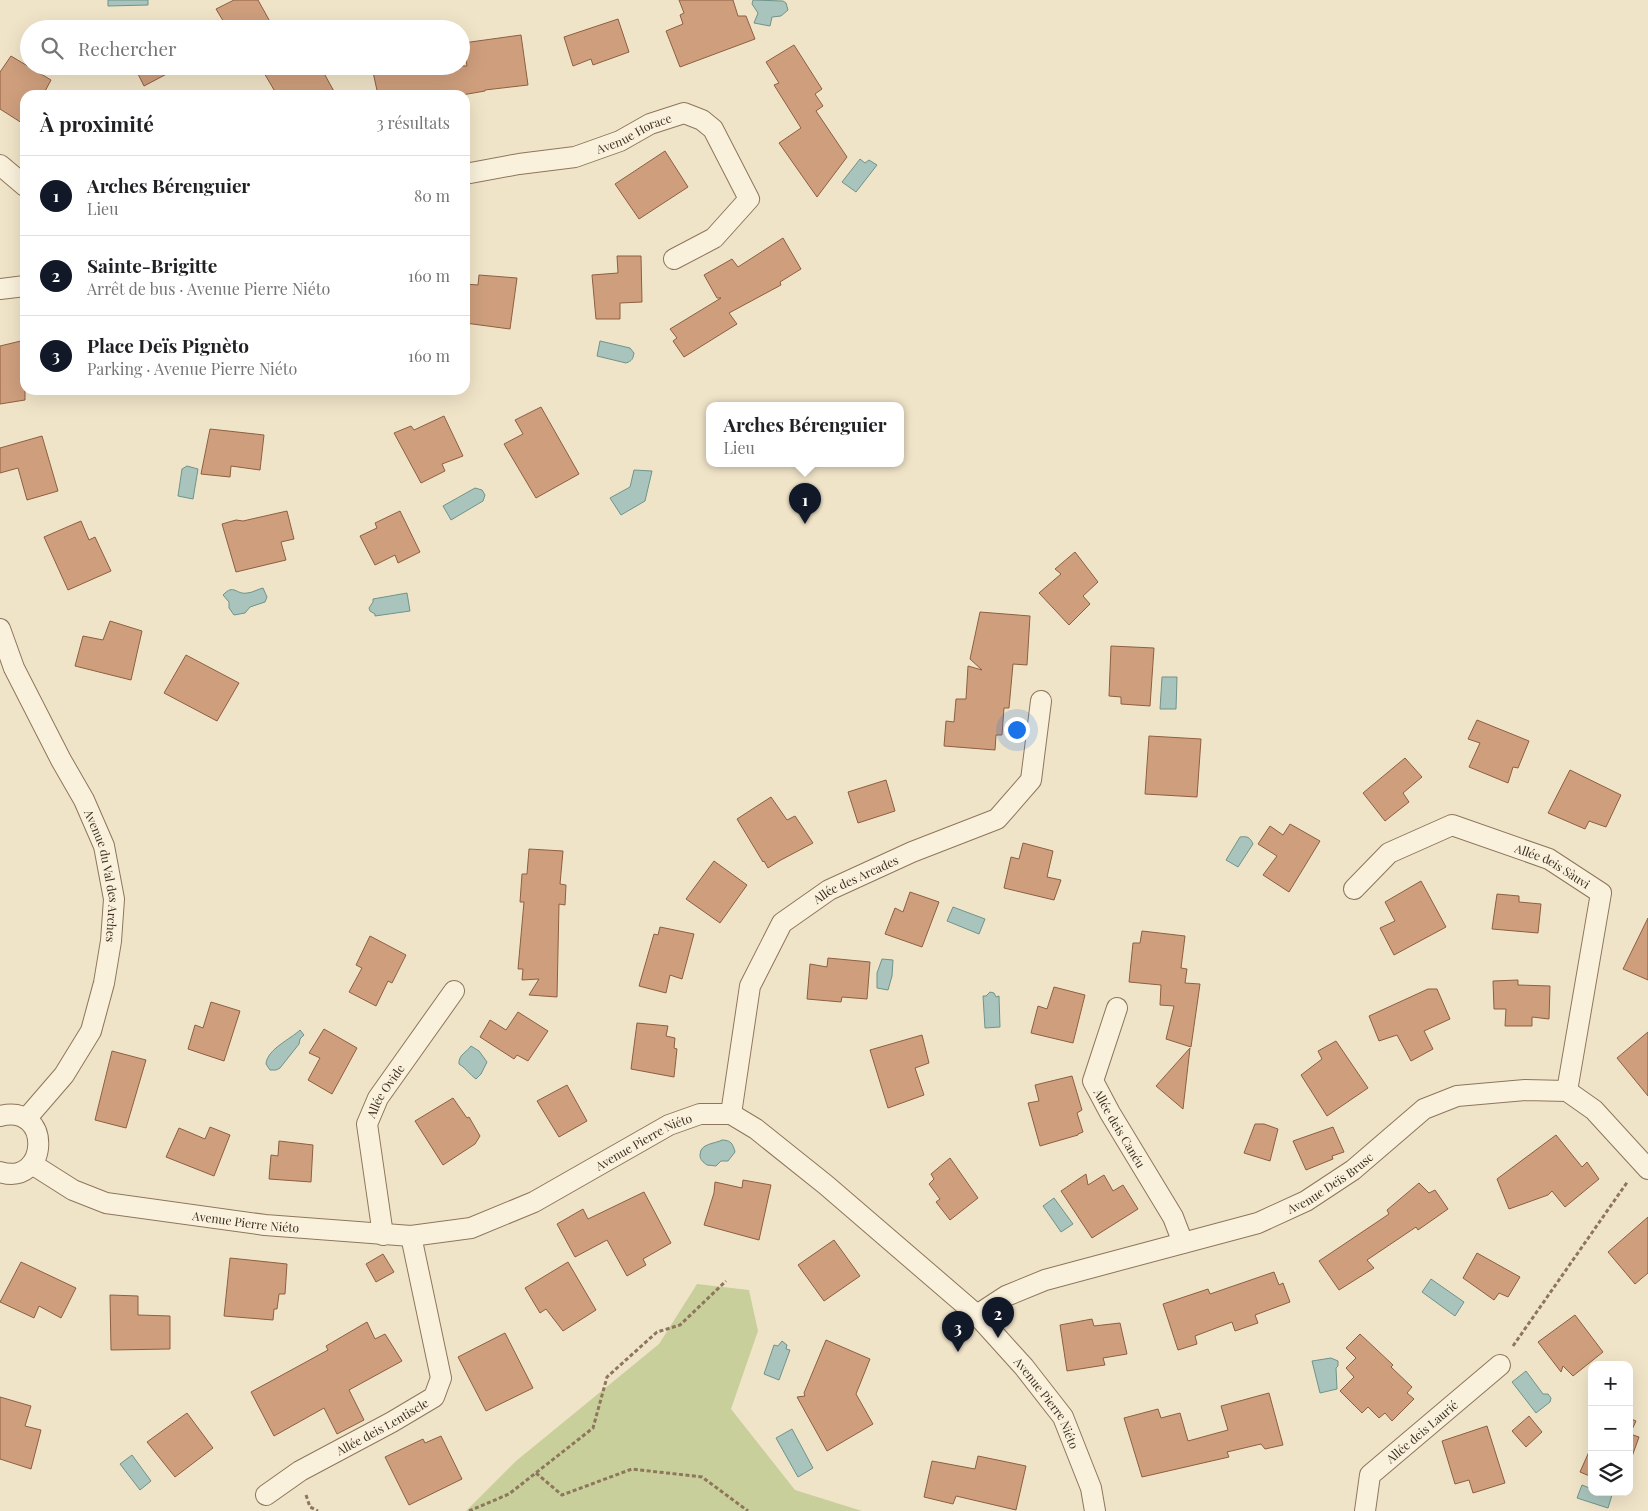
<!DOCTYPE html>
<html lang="fr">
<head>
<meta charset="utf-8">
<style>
	:root { --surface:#fff; --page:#f2f2f2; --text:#202124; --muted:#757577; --line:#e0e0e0; --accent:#111827 }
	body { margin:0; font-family:"Playfair Display",serif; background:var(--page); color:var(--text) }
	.controls { position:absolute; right:15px; bottom:15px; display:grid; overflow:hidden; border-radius:10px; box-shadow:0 5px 20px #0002 }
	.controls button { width:45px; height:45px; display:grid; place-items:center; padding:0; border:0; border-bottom:1px solid var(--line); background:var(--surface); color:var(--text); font:25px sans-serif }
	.you { position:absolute; left:1016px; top:729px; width:18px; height:18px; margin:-12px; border:4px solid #fff; border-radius:50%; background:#1a73e8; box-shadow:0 0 0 8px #1a73e833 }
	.badge { display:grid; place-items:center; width:32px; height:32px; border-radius:50%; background:var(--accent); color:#fff; font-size:16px; font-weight:700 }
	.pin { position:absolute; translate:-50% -41px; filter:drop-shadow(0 1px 2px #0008) }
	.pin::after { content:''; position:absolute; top:26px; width:18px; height:15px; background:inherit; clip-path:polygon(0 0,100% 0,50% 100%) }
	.popup { position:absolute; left:706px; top:402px; width:198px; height:65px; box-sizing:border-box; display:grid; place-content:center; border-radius:10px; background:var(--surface); filter:drop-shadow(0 1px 4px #0005); font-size:16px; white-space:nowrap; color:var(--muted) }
	.popup b { font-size:19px; color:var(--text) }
	.popup::after { content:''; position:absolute; left:50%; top:100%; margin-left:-10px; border:10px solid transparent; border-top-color:var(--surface) }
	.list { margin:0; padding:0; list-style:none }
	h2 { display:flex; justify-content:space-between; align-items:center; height:65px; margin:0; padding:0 20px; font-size:21px }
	h2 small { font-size:16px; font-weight:400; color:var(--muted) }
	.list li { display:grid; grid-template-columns:32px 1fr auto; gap:15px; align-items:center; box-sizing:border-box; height:80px; padding:0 20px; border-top:1px solid var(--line) }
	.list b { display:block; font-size:19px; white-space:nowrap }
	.list p { margin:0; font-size:16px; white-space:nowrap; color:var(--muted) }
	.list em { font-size:16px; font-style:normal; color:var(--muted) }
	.icon { flex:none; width:28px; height:28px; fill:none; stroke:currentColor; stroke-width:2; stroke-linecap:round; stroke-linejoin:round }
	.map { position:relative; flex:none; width:1648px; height:1511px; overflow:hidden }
	.search { position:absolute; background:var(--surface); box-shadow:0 5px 20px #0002; left:20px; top:20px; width:450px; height:55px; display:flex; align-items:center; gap:12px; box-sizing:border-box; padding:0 18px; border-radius:28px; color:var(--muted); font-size:19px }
	.panel { position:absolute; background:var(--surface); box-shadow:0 5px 20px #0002; left:20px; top:90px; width:450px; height:305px; border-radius:15px }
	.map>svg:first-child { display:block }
	.green { fill:#c9cf9b }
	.water { fill:#a9c4bc; stroke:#6f938a }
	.building { fill:#cf9f7d; stroke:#8d5f41 }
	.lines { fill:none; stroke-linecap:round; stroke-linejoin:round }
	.minor-casing { stroke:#8d765c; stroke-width:22 }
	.path { stroke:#8d765c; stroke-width:3; stroke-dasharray:4 2.5; stroke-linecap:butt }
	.minor { stroke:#faf1dc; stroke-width:20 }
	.labels { text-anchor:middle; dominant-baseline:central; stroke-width:4; stroke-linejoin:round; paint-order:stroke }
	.street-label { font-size:12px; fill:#3d2e20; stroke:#f7eed8 }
</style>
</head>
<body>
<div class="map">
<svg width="1648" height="1511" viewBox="0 0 1648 1511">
	<rect width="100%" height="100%" fill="#f0e4c8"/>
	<path class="green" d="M 697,1284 L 749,1290 L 758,1331 L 731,1409 L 795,1490 L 862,1511 L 466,1511 L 516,1461 L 659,1344 Z"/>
	<path class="water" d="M 108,0 L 148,0 L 148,5 L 108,6 Z
		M 753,0 L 783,1 L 786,3 L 788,10 L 781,16 L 772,17 L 770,26 L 754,23 L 758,13 L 752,4 Z
		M 860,159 L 865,163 L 869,160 L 877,165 L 856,192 L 842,182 Z
		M 600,341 L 630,348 L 634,353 C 633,359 632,361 626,363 L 597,356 Z
		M 187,466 L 198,469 L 193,499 L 178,496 L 182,469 Z
		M 634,470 L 652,471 L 645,501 L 621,515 L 610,498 L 630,487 Z
		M 475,488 L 482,490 L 485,495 L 483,501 L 451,520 L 443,506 Z
		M 263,588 L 267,597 L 265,602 L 250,607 L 245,613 L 234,615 L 229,608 L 229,602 L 223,595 C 234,583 236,595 247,593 C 252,593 258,589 263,588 Z
		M 407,593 L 410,611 L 375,616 L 375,614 L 370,611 L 369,608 L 373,602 L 373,599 Z
		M 1162,677 L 1177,677 L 1176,709 L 1160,709 Z
		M 1240,837 C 1247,836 1250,837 1253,844 L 1238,867 L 1226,860 Z
		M 953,907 L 985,919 L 979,934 L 947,921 Z
		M 882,959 L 893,960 L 892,976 L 888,990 L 877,988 L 877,973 Z
		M 990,992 L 994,993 L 996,997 L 999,996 L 1000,1027 L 985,1028 L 983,996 L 986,996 Z
		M 300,1030 L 304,1035 L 300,1039 L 299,1044 L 280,1068 L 276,1070 L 270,1070 L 266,1064 C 267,1049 291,1039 300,1030 Z
		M 471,1046 L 479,1051 L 487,1062 L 481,1074 L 476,1079 C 469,1074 467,1069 459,1064 C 458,1055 467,1052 471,1046 Z
		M 722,1140 C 731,1140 733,1144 735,1152 L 728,1161 L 721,1161 L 716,1166 L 707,1165 C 703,1162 700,1160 700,1155 C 700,1143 715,1144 722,1140 Z
		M 1054,1198 L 1073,1224 L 1061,1232 L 1043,1206 Z
		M 1431,1279 L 1464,1302 L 1455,1316 L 1422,1292 Z
		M 782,1341 L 787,1345 L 786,1349 L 790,1350 L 779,1380 L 764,1374 L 774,1345 L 778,1346 Z
		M 1331,1358 L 1338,1361 L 1338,1366 L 1336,1368 L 1337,1389 L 1320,1393 L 1312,1361 Z
		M 1526,1371 L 1543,1394 L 1548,1394 L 1551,1398 L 1550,1402 L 1536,1413 L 1512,1382 Z
		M 792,1429 L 813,1468 L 798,1477 L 776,1438 Z
		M 132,1455 L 151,1481 L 140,1490 L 120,1464 Z
		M 1582,1485 L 1592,1489 L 1592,1492 L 1603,1492 L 1612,1495 L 1608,1508 L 1577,1498 Z"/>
	<path class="building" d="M 234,0 L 258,0 L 273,27 L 270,29 L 228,29 L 216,9 Z
		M 679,0 L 733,0 L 738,16 L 746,16 L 755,39 L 680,67 L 666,31 L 683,24 L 680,15 L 684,13 Z
		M 618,19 L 629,52 L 593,65 L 591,59 L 573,66 L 564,37 Z
		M 521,35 L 528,85 L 485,90 L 485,91 L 462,95 L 378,95 L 373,72 L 389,69 L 388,66 L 467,66 L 463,43 Z
		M 794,45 L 822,89 L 815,94 L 823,106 L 816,111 L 847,157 L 817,197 L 779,143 L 801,128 L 774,85 L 779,83 L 766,62 Z
		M 11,56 L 51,80 L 43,95 L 25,95 L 25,125 L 0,109 L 0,72 Z
		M 134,66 L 174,66 L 176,69 L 144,86 Z
		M 260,66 L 320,66 L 336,95 L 277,95 Z
		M 665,151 L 688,187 L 639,219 L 615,184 Z
		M 783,238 L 801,269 L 780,282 L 781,285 L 729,313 L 737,324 L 684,357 L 673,341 L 677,338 L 670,329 L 721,298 L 717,298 L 704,275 L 732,259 L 738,267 Z
		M 617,256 L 641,256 L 642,302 L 620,303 L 620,319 L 596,319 L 592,275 L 618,273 Z
		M 479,275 L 517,278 L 510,329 L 465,323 L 465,284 L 478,285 Z
		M 25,340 L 25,400 L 0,404 L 0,346 Z
		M 541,407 L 579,474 L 536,498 L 504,444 L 523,434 L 515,420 Z
		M 444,416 L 463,456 L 442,464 L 445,471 L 421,483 L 394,433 L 411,426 L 414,430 Z
		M 210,429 L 264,435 L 260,470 L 231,466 L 230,477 L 201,474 Z
		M 42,436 L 58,491 L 27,500 L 18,468 L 0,473 L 0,448 Z
		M 287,511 L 294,539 L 281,542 L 286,560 L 236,572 L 222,524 L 236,520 L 243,521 Z
		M 400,511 L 420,552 L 398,563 L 395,555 L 375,565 L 360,536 L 377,528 L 375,523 Z
		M 81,521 L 89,540 L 95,537 L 111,571 L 68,590 L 44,537 Z
		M 1075,552 L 1098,582 L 1083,596 L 1090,604 L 1069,625 L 1039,593 L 1061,574 L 1055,569 Z
		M 980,612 L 1030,616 L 1027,665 L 1013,664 L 1009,708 L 1004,708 L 1002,735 L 996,735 L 995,750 L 944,746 L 946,721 L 954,722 L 956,699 L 966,699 L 968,666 L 982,670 L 970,659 Z
		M 110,621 L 142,631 L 131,680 L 75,666 L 83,636 L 103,640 Z
		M 1111,646 L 1154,648 L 1150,706 L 1121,704 L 1121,697 L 1109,696 Z
		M 186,655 L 239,683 L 217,721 L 164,693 Z
		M 1477,720 L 1529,741 L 1518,768 L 1513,767 L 1508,783 L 1469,767 L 1480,743 L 1468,739 Z
		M 1149,736 L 1201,739 L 1197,797 L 1145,794 Z
		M 1405,758 L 1422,777 L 1403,793 L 1409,802 L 1385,821 L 1363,793 Z
		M 1570,770 L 1621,795 L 1606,827 L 1589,821 L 1585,829 L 1548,813 Z
		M 886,780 L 895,811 L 858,823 L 848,792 Z
		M 771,797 L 787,820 L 795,816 L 813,843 L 779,861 L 768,868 L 764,861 L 763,862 L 737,819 Z
		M 1290,824 L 1320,841 L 1289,892 L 1263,875 L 1277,856 L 1258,844 L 1270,826 L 1283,835 Z
		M 1023,843 L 1053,851 L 1047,877 L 1061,880 L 1054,900 L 1004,888 L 1011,857 L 1019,859 Z
		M 529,849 L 563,851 L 560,884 L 566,885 L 565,905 L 559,904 L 557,997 L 529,995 L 539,979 L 522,980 L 523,969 L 518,969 L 524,902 L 520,902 L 522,874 L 527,874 Z
		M 714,861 L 747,885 L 720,923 L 686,899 Z
		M 1421,881 L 1446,927 L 1394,955 L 1380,928 L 1395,921 L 1385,902 Z
		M 910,892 L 939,902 L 922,947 L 885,934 L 895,908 L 903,912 Z
		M 1497,894 L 1519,896 L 1519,902 L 1541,904 L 1538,933 L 1492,929 Z
		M 1648,918 L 1648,980 L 1623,969 Z
		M 660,927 L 694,934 L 682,979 L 670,975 L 666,993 L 639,986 L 654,934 L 658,935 Z
		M 1142,931 L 1185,936 L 1181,968 L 1187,969 L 1185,983 L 1200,984 L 1191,1047 L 1166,1039 L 1174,1006 L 1160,1005 L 1161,985 L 1129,982 L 1133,943 L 1140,943 Z
		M 370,936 L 406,955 L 392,983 L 388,981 L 376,1006 L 349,992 L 362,968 L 356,965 Z
		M 828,958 L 870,962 L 867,999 L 842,997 L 841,1002 L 807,999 L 810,964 L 827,967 Z
		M 1518,980 L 1518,985 L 1550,986 L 1549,1019 L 1532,1017 L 1532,1026 L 1505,1026 L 1506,1009 L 1494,1009 L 1493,981 Z
		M 1054,987 L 1085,995 L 1073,1043 L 1031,1033 L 1038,1006 L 1047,1009 Z
		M 1428,989 L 1437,989 L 1450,1019 L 1424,1031 L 1433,1049 L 1411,1061 L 1397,1035 L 1379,1041 L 1369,1016 Z
		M 211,1002 L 240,1011 L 224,1061 L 188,1049 L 195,1025 L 203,1028 Z
		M 518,1012 L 548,1031 L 528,1061 L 517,1055 L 514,1059 L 480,1037 L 490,1020 L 506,1030 Z
		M 637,1023 L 668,1026 L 666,1036 L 675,1038 L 674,1048 L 677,1049 L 674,1077 L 631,1069 Z
		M 324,1029 L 357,1048 L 332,1094 L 308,1080 L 320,1058 L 309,1053 Z
		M 1648,1032 L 1648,1096 L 1617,1058 Z
		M 922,1035 L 929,1063 L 915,1068 L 924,1095 L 888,1108 L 870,1050 Z
		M 1336,1041 L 1368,1088 L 1327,1116 L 1301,1075 L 1322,1059 L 1318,1051 Z
		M 1190,1048 L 1183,1109 L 1156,1086 Z
		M 112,1051 L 146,1060 L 126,1128 L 95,1120 Z
		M 1072,1076 L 1082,1110 L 1077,1113 L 1083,1132 L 1078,1134 L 1078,1135 L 1040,1146 L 1028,1103 L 1039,1101 L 1035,1085 Z
		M 567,1085 L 587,1121 L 559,1137 L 537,1101 Z
		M 453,1098 L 467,1118 L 469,1117 L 480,1136 L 475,1144 L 443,1165 L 415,1121 Z
		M 1255,1124 L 1264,1124 L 1278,1129 L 1270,1161 L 1244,1153 Z
		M 210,1127 L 230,1135 L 214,1176 L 166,1157 L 179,1128 L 205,1139 Z
		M 1333,1127 L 1344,1152 L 1332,1156 L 1333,1159 L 1306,1170 L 1293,1141 Z
		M 1556,1135 L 1582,1167 L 1587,1162 L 1599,1179 L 1565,1207 L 1552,1191 L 1548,1195 L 1509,1209 L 1497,1179 Z
		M 279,1141 L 313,1145 L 311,1182 L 269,1179 L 271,1155 L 278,1156 Z
		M 950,1158 L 978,1198 L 950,1220 L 936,1202 L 940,1199 L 929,1184 L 934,1179 L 931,1174 Z
		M 1086,1174 L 1088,1185 L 1104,1175 L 1113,1191 L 1123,1185 L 1138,1209 L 1092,1238 L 1061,1191 Z
		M 743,1180 L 771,1185 L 759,1240 L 704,1225 L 714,1193 L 715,1182 L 742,1188 Z
		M 1419,1183 L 1429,1193 L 1435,1190 L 1448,1209 L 1418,1230 L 1416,1227 L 1367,1260 L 1374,1268 L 1339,1290 L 1319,1261 L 1389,1214 L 1387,1210 Z
		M 644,1192 L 671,1243 L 643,1259 L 646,1265 L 627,1276 L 607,1240 L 575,1257 L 557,1224 L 583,1209 L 588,1219 Z
		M 1648,1217 L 1648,1273 L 1635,1284 L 1608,1252 Z
		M 834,1240 L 860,1276 L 824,1301 L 798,1265 Z
		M 1477,1253 L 1520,1277 L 1508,1297 L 1499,1293 L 1494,1300 L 1463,1278 Z
		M 383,1254 L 394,1272 L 376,1282 L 366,1264 Z
		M 230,1258 L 287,1264 L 285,1294 L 279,1294 L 277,1309 L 274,1309 L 273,1320 L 224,1316 Z
		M 21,1262 L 76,1288 L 61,1318 L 39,1306 L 34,1318 L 0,1302 Z
		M 568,1262 L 596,1310 L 563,1331 L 546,1309 L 540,1313 L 525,1288 Z
		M 1274,1272 L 1279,1285 L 1283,1283 L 1290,1302 L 1255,1315 L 1258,1323 L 1235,1331 L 1232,1322 L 1195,1336 L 1197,1344 L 1178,1350 L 1163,1304 L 1208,1289 L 1210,1294 Z
		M 110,1295 L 138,1296 L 138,1315 L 170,1316 L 170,1349 L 111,1350 Z
		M 1575,1315 L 1603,1352 L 1573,1376 L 1563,1366 L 1561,1372 L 1538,1342 Z
		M 1092,1319 L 1094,1326 L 1120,1323 L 1127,1354 L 1103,1358 L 1105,1365 L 1067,1371 L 1060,1325 Z
		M 367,1322 L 375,1339 L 385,1334 L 402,1361 L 349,1390 L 364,1420 L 337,1434 L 324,1408 L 274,1436 L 251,1392 L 328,1350 L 326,1346 Z
		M 505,1333 L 533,1388 L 486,1411 L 458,1357 Z
		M 1360,1334 L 1393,1365 L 1391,1367 L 1412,1387 L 1407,1393 L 1414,1399 L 1392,1421 L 1385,1413 L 1379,1418 L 1368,1407 L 1362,1413 L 1340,1391 L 1354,1377 L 1346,1368 L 1356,1358 L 1346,1348 Z
		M 826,1340 L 870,1359 L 856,1394 L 873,1424 L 827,1451 L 797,1397 L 805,1396 L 804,1393 Z
		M 1269,1393 L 1283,1445 L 1265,1449 L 1261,1444 L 1227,1452 L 1229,1457 L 1142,1477 L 1124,1418 L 1158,1409 L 1161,1418 L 1180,1413 L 1188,1441 L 1228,1430 L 1221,1406 Z
		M 0,1397 L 31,1406 L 25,1426 L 41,1430 L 31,1469 L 0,1459 Z
		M 187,1413 L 213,1448 L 175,1477 L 147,1442 Z
		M 1529,1416 L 1542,1432 L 1526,1447 L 1512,1431 Z
		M 1629,1418 L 1636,1421 L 1630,1434 L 1639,1437 L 1629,1465 Z
		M 1487,1426 L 1505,1483 L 1473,1493 L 1469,1480 L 1455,1484 L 1442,1441 Z
		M 441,1436 L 462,1479 L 409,1505 L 385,1457 L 423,1439 L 425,1443 Z
		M 1592,1445 L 1592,1477 L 1580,1472 Z
		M 978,1456 L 1026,1466 L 1016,1510 L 956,1496 L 953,1504 L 924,1497 L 932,1461 L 975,1469 Z"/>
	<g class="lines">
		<defs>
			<g id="minor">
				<path d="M 0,165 L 25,186"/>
				<path id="s1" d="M 465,174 L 519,164 L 575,157 L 620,141 L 650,124 L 684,113 L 702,120 L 713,129 L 749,199 L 714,238 L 674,259"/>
				<path d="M 0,289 L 25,286"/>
				<path id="s2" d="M 0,629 L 14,668 L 61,760 L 84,800 L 104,846 L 114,899 L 111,941 L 104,983 L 91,1031 L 64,1075 L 26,1119"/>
				<path id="s3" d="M 1354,889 L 1389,853 L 1452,825 L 1549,859 L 1601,893 L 1567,1091"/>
				<path id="s4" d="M 1117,1008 L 1093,1081 L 1110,1113 L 1173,1217 L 1183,1243"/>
				<path id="s5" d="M 731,1114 L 750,986 L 782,923 L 829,890 L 912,852 L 997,819 L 1031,780 L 1041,701"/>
				<path d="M 0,1116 C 53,1103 49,1187 0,1172"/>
				<path id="s6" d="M 32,1164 L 73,1190 L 106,1203 L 265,1225 L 411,1236 L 471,1228 L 534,1202 L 669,1125 L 700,1114 L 731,1114 L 756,1129 L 826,1185 L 977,1315 L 1024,1367 L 1063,1417 L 1091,1488 L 1095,1511"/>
				<path id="s7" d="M 383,1235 L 367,1124 L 378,1098 L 454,991"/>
				<path id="s8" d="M 977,1315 L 1006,1296 L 1045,1280 L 1258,1223 L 1306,1201 L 1353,1170 L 1424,1109 L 1457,1096 L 1525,1090 L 1567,1091 L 1594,1110 L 1648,1169"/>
				<path id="s9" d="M 266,1495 L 300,1471 L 392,1422 L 434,1397 L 441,1378 L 411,1236"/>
				<path id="s10" d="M 1365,1511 L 1370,1475 L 1500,1365"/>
			</g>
		</defs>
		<use href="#minor" class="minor-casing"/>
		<path class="path" d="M 1513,1346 L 1628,1181
			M 536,1473 L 562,1495 L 632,1469 L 702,1477 L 748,1511
			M 306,1495 L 310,1507 L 318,1511
			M 469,1511 L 509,1494 L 593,1428 L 607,1377 L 657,1332 L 680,1325 L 726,1281"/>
		<use href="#minor" class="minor"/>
	</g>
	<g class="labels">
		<g class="street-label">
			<text stroke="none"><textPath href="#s1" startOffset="175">Avenue Horace</textPath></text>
			<text stroke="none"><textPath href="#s3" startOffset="228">Allée deis Sàuvi</textPath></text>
			<text stroke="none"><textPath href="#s2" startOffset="270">Avenue du Val des Arches</textPath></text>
			<text stroke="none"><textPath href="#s5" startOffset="286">Allée des Arcades</textPath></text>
			<text stroke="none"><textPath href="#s7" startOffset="150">Allée Ovide</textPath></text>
			<text stroke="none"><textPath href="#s4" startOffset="131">Allée deis Canéu</textPath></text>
			<text stroke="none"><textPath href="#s6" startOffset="645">Avenue Pierre Niéto</textPath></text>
			<text stroke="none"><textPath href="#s8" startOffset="380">Avenue Deïs Brusc</textPath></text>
			<text stroke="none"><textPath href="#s6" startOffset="225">Avenue Pierre Niéto</textPath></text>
			<text stroke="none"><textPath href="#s6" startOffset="1170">Avenue Pierre Niéto</textPath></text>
			<text stroke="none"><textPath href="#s9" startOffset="135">Allée deis Lentiscle</textPath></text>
			<text stroke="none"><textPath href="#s10" startOffset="104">Allée deis Laurié</textPath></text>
		</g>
	</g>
</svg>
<div class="controls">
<button>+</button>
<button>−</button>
<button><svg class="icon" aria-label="layers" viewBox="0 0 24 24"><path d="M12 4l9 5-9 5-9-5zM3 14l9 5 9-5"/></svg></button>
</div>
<div class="you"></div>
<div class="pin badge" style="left:805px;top:524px">1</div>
<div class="popup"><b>Arches Bérenguier</b>Lieu</div>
<div class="pin badge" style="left:998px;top:1338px">2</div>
<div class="pin badge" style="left:958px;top:1352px">3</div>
<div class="search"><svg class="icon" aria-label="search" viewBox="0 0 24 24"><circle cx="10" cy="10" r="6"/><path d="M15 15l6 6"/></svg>Rechercher</div>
<section class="panel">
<h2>À proximité<small>3 résultats</small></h2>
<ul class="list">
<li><span class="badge">1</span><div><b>Arches Bérenguier</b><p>Lieu</p></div><em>80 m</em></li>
<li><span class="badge">2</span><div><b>Sainte-Brigitte</b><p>Arrêt de bus · Avenue Pierre Niéto</p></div><em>160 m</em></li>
<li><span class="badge">3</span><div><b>Place Deïs Pignèto</b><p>Parking · Avenue Pierre Niéto</p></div><em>160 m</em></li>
</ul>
</section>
</div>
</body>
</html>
